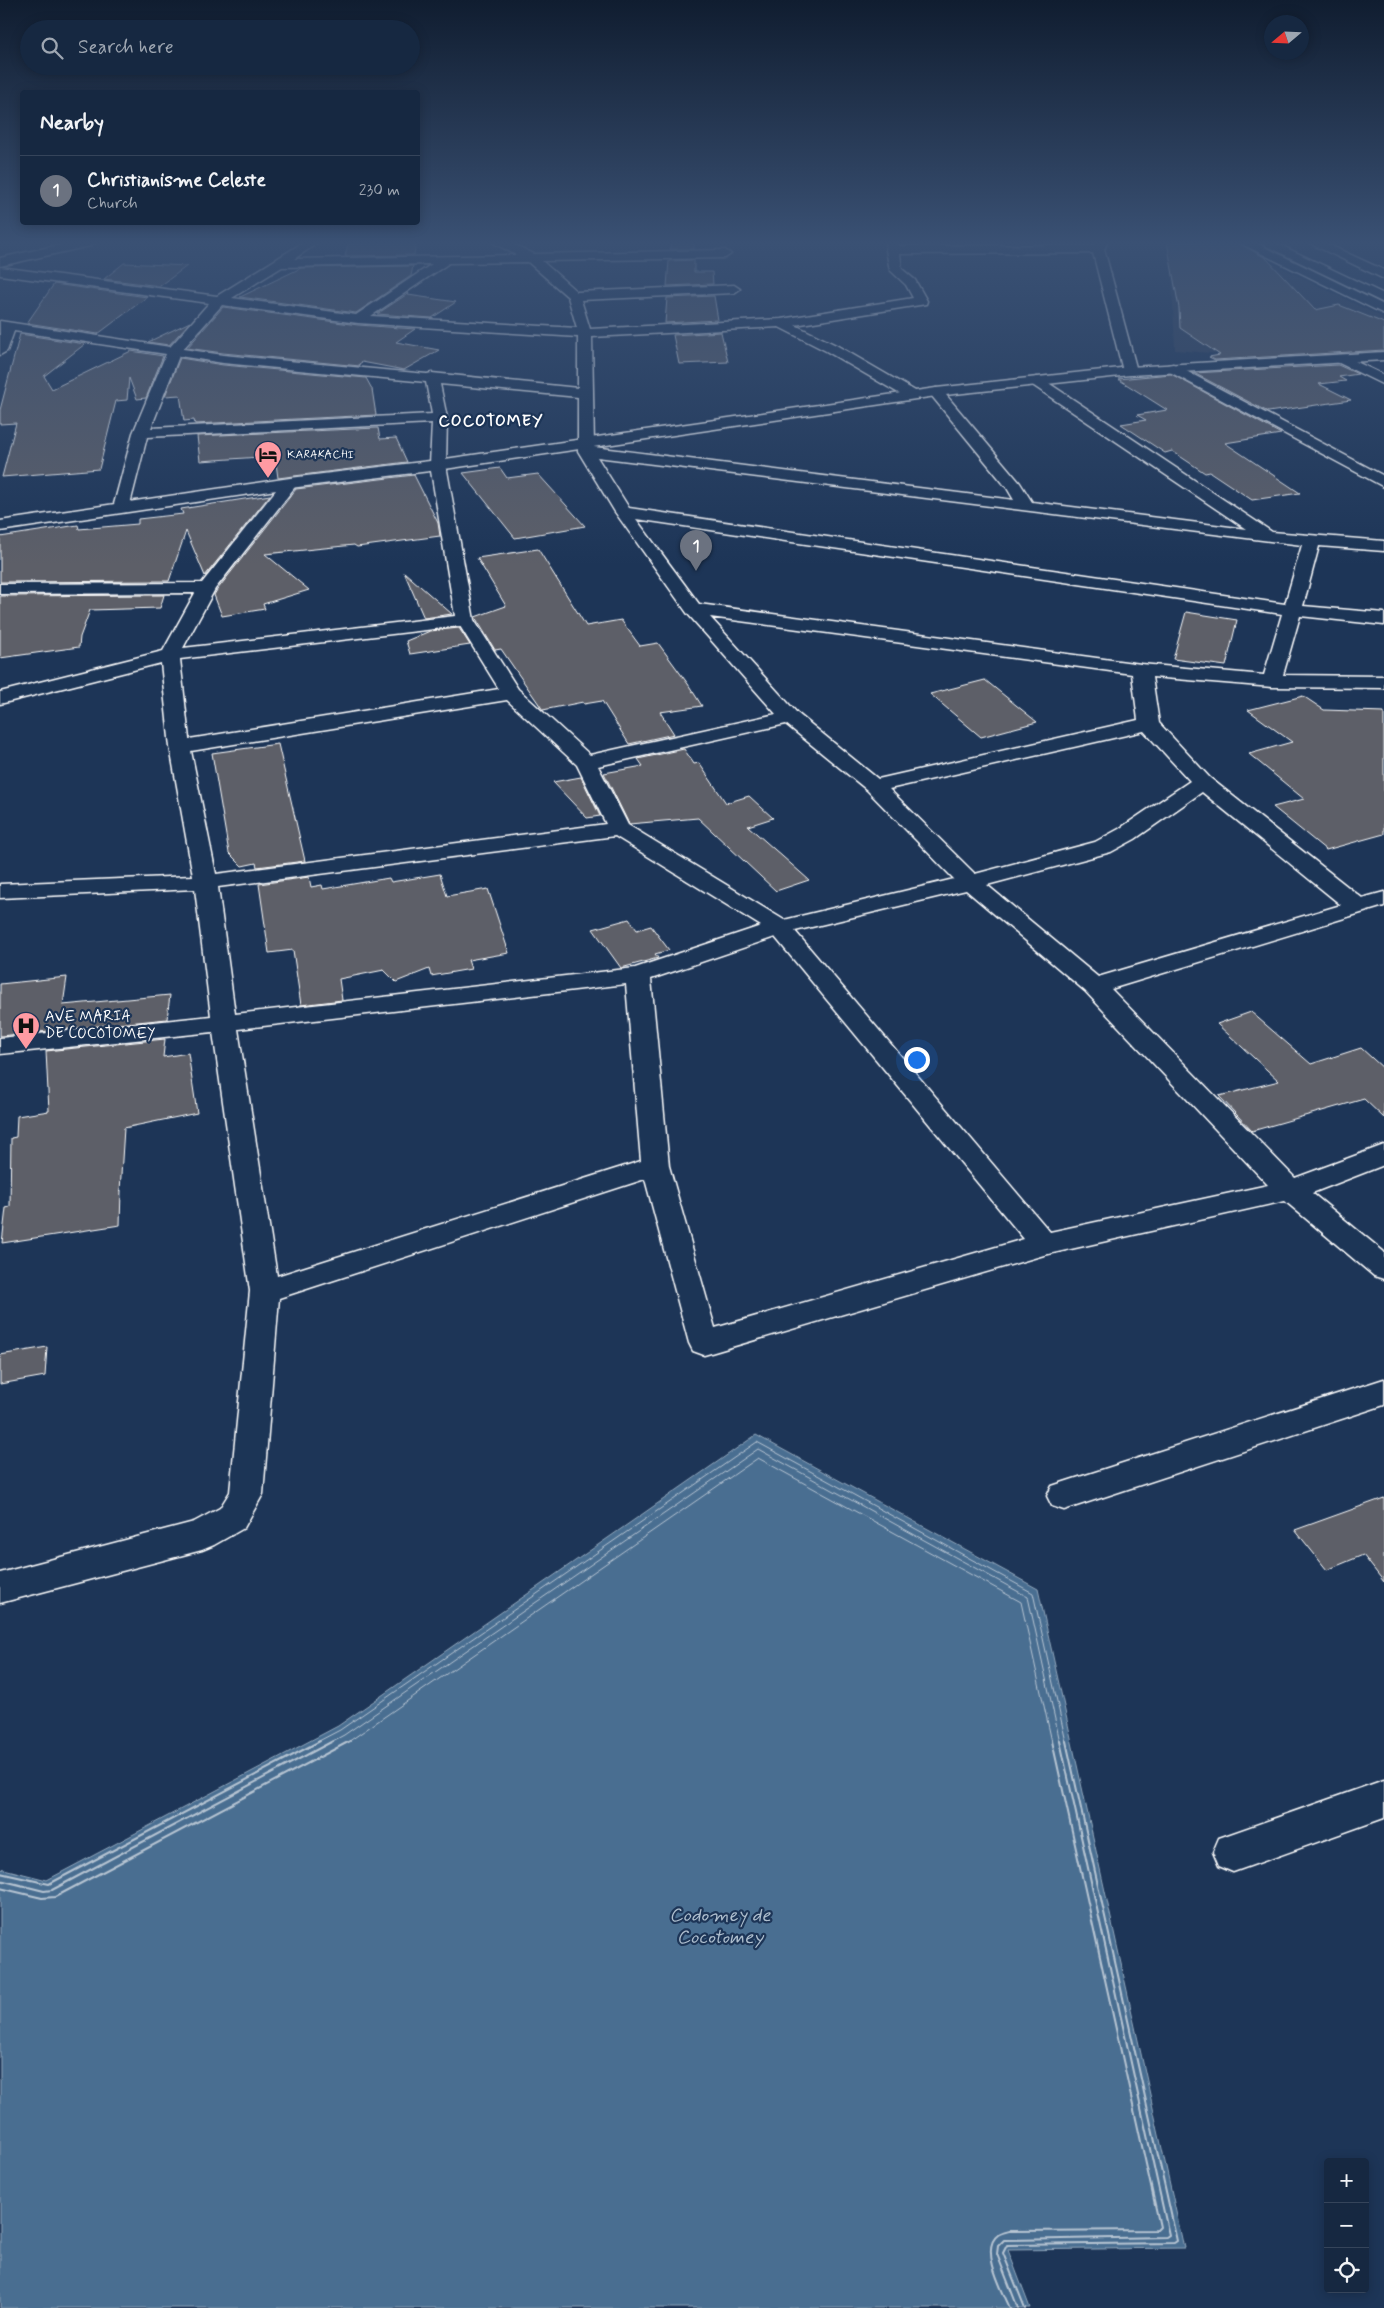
<!DOCTYPE html>
<html lang="en">
<head>
<meta charset="utf-8">
<style>
	:root { --surface:#162841; --page:#23344c; --text:#f1f3f6; --muted:#9ea6b1; --line:#35445a; --accent:#ff9aa2 }
	body { margin:0; font-family:Mynerve,sans-serif; background:var(--page); color:var(--text) }
	.controls { position:absolute; right:15px; bottom:15px; display:grid; overflow:hidden; border-radius:5px; box-shadow:0 2px 12px #0003 }
	.controls button { width:45px; height:45px; display:grid; place-items:center; padding:0; border:0; border-bottom:1px solid var(--line); background:var(--surface); color:var(--text); font:25px sans-serif }
	.compass { position:absolute; left:1264px; top:15px; width:45px; height:45px; border-radius:50%; background:var(--surface); box-shadow:0 2px 12px #0003; rotate:251deg }
	.you { position:absolute; left:916px; top:1059px; width:18px; height:18px; margin:-12px; border:4px solid #fff; border-radius:50%; background:#1a73e8; box-shadow:0 0 0 8px #1a73e833 }
	.badge { display:grid; place-items:center; width:32px; height:32px; border-radius:50%; background:var(--accent); color:#fff; font-size:16px; font-weight:700 }
	.pin { position:absolute; translate:-50% -41px; filter:drop-shadow(0 1px 2px #0008) }
	.pin::after { content:''; position:absolute; top:26px; width:18px; height:15px; background:inherit; clip-path:polygon(0 0,100% 0,50% 100%) }
	.list { margin:0; padding:0; list-style:none }
	h2 { display:flex; justify-content:space-between; align-items:center; height:65px; margin:0; padding:0 20px; font-size:21px }
	h2 small { font-size:16px; font-weight:400; color:var(--muted) }
	.list li { display:grid; grid-template-columns:32px 1fr auto; gap:15px; align-items:center; box-sizing:border-box; height:70px; padding:0 20px; border-top:1px solid var(--line) }
	.list b { display:block; font-size:19px; white-space:nowrap }
	.list p { margin:0; font-size:16px; white-space:nowrap; color:var(--muted) }
	.list em { font-size:16px; font-style:normal; color:var(--muted) }
	.icon { flex:none; width:28px; height:28px; fill:none; stroke:currentColor; stroke-width:2; stroke-linecap:round; stroke-linejoin:round }
	.map { position:relative; flex:none; width:1384px; height:2308px; overflow:hidden }
	.search { position:absolute; background:var(--surface); box-shadow:0 2px 12px #0003; left:20px; top:20px; width:400px; height:55px; display:flex; align-items:center; gap:12px; box-sizing:border-box; padding:0 18px; border-radius:28px; color:var(--muted); font-size:19px }
	.panel { position:absolute; background:var(--surface); box-shadow:0 2px 12px #0003; left:20px; top:90px; width:400px; height:135px; border-radius:5px }
	.map>svg:first-child { display:block }
	.built { fill:#30425c }
	.water { fill:#4a6e91; stroke:#92a8bd }
	.lines { fill:none; stroke-linecap:round; stroke-linejoin:round }
	.shore-far1 { stroke:#b7c5d3; stroke-width:1 }
	.shore { stroke:#b7c5d3; stroke-width:2 }
	.building { fill:#5d5f67; stroke:#fff }
	.street-casing { stroke:#fff; stroke-width:3 }
	.secondary-casing { stroke:#fff; stroke-width:3 }
	.highway-casing { stroke:#fff; stroke-width:3 }
	.street { fill:#1d3557; fill-rule:evenodd }
	.secondary { fill:#1d3557; fill-rule:evenodd }
	.highway { fill:#1d3557; fill-rule:evenodd }
	.labels { text-anchor:middle; dominant-baseline:central; stroke-width:4.5; stroke-linejoin:round; paint-order:stroke }
	.far-poi-label { font-size:12px; fill:#fff; stroke:#1d3557; text-anchor:start }
	.poi-label { font-size:15px; fill:#fff; stroke:#1d3557; text-anchor:start }
	.far-district-label { font-size:16px; font-weight:bold; letter-spacing:1px; fill:#fff; stroke:#1d3557 }
	.near-water-label { font-size:19px; font-style:italic; fill:#aebece; stroke:#1d3557 }
</style>
</head>
<body>
<div class="map">
<svg width="1384" height="2308" viewBox="0 0 1384 2308">
	<rect width="100%" height="100%" fill="#1d3557"/>
	<filter id="ink" filterUnits="userSpaceOnUse"><feTurbulence type="fractalNoise" baseFrequency=".02" numOctaves="2"/><feDisplacementMap in="SourceGraphic" scale="10" xChannelSelector="R" yChannelSelector="G"/><feConvolveMatrix kernelMatrix="1 2 1 2 8 2 1 2 1" color-interpolation-filters="sRGB"/></filter>
	<g filter="url(#ink)">
		<path class="built" d="M 1171,262 L 1270,262 L 1384,318 L 1384,321 L 1244,352 L 1221,354 L 1175,350 Z"/>
		<path class="water" d="M 756,1435 L 1038,1589 L 1184,2248 L 1008,2250 L 1030,2308 L 0,2308 L 0,1868 L 47,1880 L 338,1726 Z"/>
		<g class="lines">
			<path class="shore-far1" d="M 317,1742 L 340,1730 L 757,1442 L 1033,1593 L 1066,1742
				M 331,1742 L 344,1735 L 758,1449 L 1028,1597 L 1060,1742
				M 348,1742 L 758,1458 L 1021,1602 L 1052,1742"/>
			<path class="shore" d="M 0,1873 L 49,1884 L 320,1741
				M 0,1880 L 44,1891 L 52,1890 L 333,1741
				M 0,1888 L 42,1898 L 55,1897 L 350,1741
				M 1010,2308 C 1003,2292 979,2248 998,2235 C 1001,2233 1006,2232 1009,2231 L 1157,2230 L 1160,2227 L 1052,1741
				M 1018,2308 L 997,2254 L 998,2246 L 1004,2240 L 1166,2237 L 1169,2235 L 1060,1741
				M 1025,2308 L 1003,2253 L 1007,2245 L 1174,2243 L 1177,2241 L 1066,1741"/>
		</g>
		<path class="building" d="M 381,242 L 416,242 L 414,255 L 345,256 L 348,244 Z
			M 671,242 L 694,242 L 694,249 L 670,249 Z
			M 1167,242 L 1236,242 L 1266,258 L 1315,310 L 1339,305 L 1384,323 L 1384,350 L 1215,360 L 1209,357 L 1220,355 L 1180,328 L 1179,308 Z
			M 694,260 L 694,272 L 712,272 L 713,284 L 667,286 L 669,261 Z
			M 124,263 L 187,266 L 160,286 L 104,279 Z
			M 413,266 L 411,276 L 356,313 L 240,297 L 301,268 Z
			M 54,284 L 147,297 L 98,334 L 27,323 Z
			M 409,293 L 408,295 L 456,302 L 432,318 L 377,314 Z
			M 714,296 L 718,320 L 665,323 L 667,298 Z
			M 223,307 L 358,325 L 415,329 L 396,342 L 439,350 L 404,370 L 362,362 L 359,364 L 360,366 L 223,353 L 187,348 Z
			M 190,322 L 169,345 L 148,342 Z
			M 721,332 L 728,362 L 679,364 L 673,335 Z
			M 20,334 L 85,344 L 44,376 L 52,389 L 131,351 L 163,356 L 146,398 L 137,399 L 129,378 L 127,400 L 116,401 L 99,469 L 2,477 L 16,423 L 0,424 L 0,410 Z
			M 180,358 L 223,365 L 366,378 L 372,389 L 376,415 L 195,424 L 194,420 L 184,421 L 180,395 L 165,396 Z
			M 1338,365 L 1358,374 L 1339,377 L 1346,381 L 1319,384 L 1351,400 L 1268,412 L 1194,373 Z
			M 1171,374 L 1281,434 L 1225,443 L 1300,493 L 1252,500 L 1210,472 L 1205,473 L 1172,451 L 1165,453 L 1121,424 L 1146,420 L 1137,415 L 1167,410 L 1118,379 Z
			M 378,428 L 380,439 L 396,438 L 407,462 L 278,478 L 275,456 L 200,461 L 197,436 Z
			M 500,468 L 507,478 L 538,474 L 585,526 L 515,538 L 463,473 Z
			M 414,475 L 438,523 L 440,536 L 357,547 L 354,545 L 265,554 L 309,590 L 263,604 L 265,609 L 222,616 L 214,595 L 217,590 L 296,489 Z
			M 270,495 L 205,576 L 186,531 L 169,581 L 0,582 L 0,537 L 78,525 L 79,529 L 138,524 L 138,519 L 183,514 L 181,509 Z
			M 538,549 L 586,626 L 621,620 L 640,646 L 658,643 L 688,684 L 702,706 L 660,712 L 674,734 L 629,744 L 602,701 L 584,704 L 583,702 L 543,710 L 501,649 L 495,650 L 475,617 L 506,606 L 477,558 Z
			M 404,572 L 452,614 L 424,618 Z
			M 164,595 L 160,608 L 90,610 L 80,637 L 79,647 L 0,658 L 0,596 Z
			M 1186,612 L 1237,620 L 1226,666 L 1173,659 Z
			M 459,628 L 470,645 L 410,654 L 406,641 L 430,631 Z
			M 985,680 L 1037,722 L 981,737 L 930,694 Z
			M 1303,696 L 1324,710 L 1384,712 L 1384,834 L 1326,850 L 1273,807 L 1304,799 L 1249,754 L 1292,742 L 1248,710 Z
			M 278,744 L 305,861 L 257,867 L 256,863 L 242,866 L 229,853 L 212,753 Z
			M 684,749 L 694,764 L 699,763 L 726,803 L 749,796 L 773,818 L 748,826 L 809,880 L 776,891 L 698,818 L 629,824 L 604,773 L 643,766 L 638,759 Z
			M 581,777 L 600,816 L 587,818 L 553,782 Z
			M 440,874 L 447,896 L 488,889 L 509,953 L 468,960 L 471,969 L 431,976 L 429,969 L 396,982 L 384,970 L 339,979 L 342,1000 L 301,1005 L 293,950 L 269,953 L 259,884 L 309,877 L 311,887 L 322,885 L 323,889 L 389,878 L 391,882 Z
			M 629,919 L 637,930 L 651,926 L 669,950 L 655,954 L 658,958 L 621,968 L 593,929 Z
			M 67,977 L 63,1005 L 170,995 L 167,1019 L 0,1036 L 0,984 Z
			M 1251,1012 L 1311,1064 L 1361,1048 L 1384,1069 L 1384,1118 L 1364,1099 L 1252,1131 L 1219,1096 L 1279,1081 L 1217,1024 Z
			M 165,1039 L 163,1057 L 188,1053 L 197,1113 L 124,1128 L 120,1191 L 121,1190 L 120,1225 L 2,1243 L 6,1208 L 10,1207 L 11,1138 L 16,1137 L 17,1116 L 49,1111 L 46,1051 Z
			M 47,1347 L 45,1376 L 0,1384 L 0,1355 Z
			M 1384,1498 L 1384,1582 L 1363,1555 L 1327,1570 L 1295,1530 Z"/>
		<g class="lines">
			<defs>
				<path id="street" d="M 72,242 L 96,242 L 90,246 L 0,266 L 0,258 Z
					M 304,242 L 319,242 L 294,259 L 516,255 L 492,242 L 509,242 L 534,254 L 725,250 L 731,254 L 725,258 L 542,261 L 577,292 L 734,285 L 740,289 L 734,293 L 581,300 L 590,329 L 781,319 L 913,298 L 906,285 L 890,270 L 886,250 L 887,242 L 899,242 L 899,246 L 1094,245 L 1096,242 L 1108,242 L 1104,249 L 1137,371 L 1135,374 L 1130,375 L 1123,371 L 1093,253 L 900,254 L 902,269 L 915,280 L 927,301 L 926,304 L 795,325 L 836,345 L 917,392 L 919,395 L 917,398 L 907,398 L 826,351 L 779,327 L 592,337 L 594,447 L 1014,500 L 1007,488 L 931,395 L 929,392 L 936,388 L 941,389 L 1020,483 L 1032,502 L 1246,529 L 1031,384 L 1029,381 L 1036,377 L 1041,378 L 1272,532 L 1384,541 L 1384,551 L 1319,546 L 1303,606 L 1384,613 L 1384,625 L 1300,616 L 1283,675 L 1384,676 L 1384,688 L 1272,687 L 1152,677 L 1159,723 L 1210,778 L 1362,898 L 1384,892 L 1384,906 L 1111,989 L 1295,1178 L 1384,1145 L 1384,1165 L 1312,1193 L 1384,1252 L 1384,1279 L 1374,1276 L 1285,1201 L 1044,1255 L 704,1355 L 693,1351 L 689,1343 L 645,1179 L 279,1298 L 263,1494 L 244,1528 L 214,1545 L 202,1550 L 0,1603 L 0,1573 L 194,1522 L 220,1508 L 230,1492 L 250,1291 L 213,1032 L 0,1054 L 0,1038 L 211,1016 L 195,889 L 0,898 L 0,884 L 193,876 L 170,747 L 161,663 L 0,704 L 0,692 L 163,651 L 195,593 L 0,594 L 0,584 L 202,583 L 284,480 L 296,480 L 298,483 L 215,589 L 183,648 L 455,616 L 430,465 L 432,423 L 147,437 L 129,508 L 127,511 L 115,511 L 113,508 L 133,433 L 166,354 L 14,331 L 7,351 L 0,355 L 0,321 L 170,347 L 209,303 L 0,275 L 0,267 L 217,296 ZM 528,262 L 568,297 L 577,328 L 371,316 L 449,263 ZM 432,264 L 356,315 L 232,298 L 282,267 ZM 222,305 L 358,323 L 578,337 L 578,388 L 432,373 L 427,374 L 223,355 L 183,349 ZM 179,356 L 223,363 L 426,382 L 432,414 L 151,428 ZM 440,384 L 578,397 L 578,451 L 615,512 L 687,613 L 776,714 L 590,755 L 518,689 L 474,620 L 446,465 L 447,418 ZM 597,457 L 1302,545 L 1285,604 L 629,508 ZM 636,519 L 1282,614 L 1264,675 L 1141,664 L 699,604 ZM 710,617 L 1132,674 L 1138,720 L 878,779 L 797,713 ZM 460,626 L 499,689 L 189,739 L 180,659 ZM 507,700 L 577,765 L 606,824 L 216,874 L 191,751 ZM 786,724 L 867,790 L 954,879 L 784,920 L 628,825 L 598,766 ZM 1144,731 L 1190,781 L 1119,829 L 1095,842 L 975,874 L 889,789 ZM 1202,792 L 1341,905 L 1098,977 L 987,885 L 1111,852 L 1135,839 ZM 615,836 L 761,926 L 635,968 L 235,1014 L 218,887 ZM 966,890 L 1085,991 L 1268,1185 L 1050,1232 L 795,931 ZM 775,937 L 1024,1239 L 715,1328 L 669,1166 L 651,979 ZM 626,984 L 641,1161 L 277,1276 L 238,1029 Z
					M 1238,242 L 1254,242 L 1384,305 L 1384,314 Z
					M 1307,242 L 1323,242 L 1384,270 L 1384,279 Z
					M 1342,355 L 1384,375 L 1384,385 L 1337,362 L 1335,359 L 1337,356 Z
					M 1173,364 L 1384,476 L 1384,487 L 1168,371 L 1166,368 L 1168,365 Z
					M 1384,1379 L 1384,1405 L 1064,1510 L 1052,1506 L 1047,1496 L 1052,1486 L 1064,1482 Z
					M 1384,1780 L 1384,1818 L 1233,1872 L 1219,1866 L 1213,1852 L 1219,1838 Z"/>
				<path id="secondary" d="M 1384,352 L 1384,360 L 1130,375 L 936,396 L 438,470 L 290,488 L 0,531 L 0,521 L 290,478 L 438,460 L 936,388 L 1130,367 Z"/>
				<path id="highway" d="M 1258,242 L 1274,242 L 1384,294 L 1384,303 Z"/>
			</defs>
			<use href="#street" class="street-casing"/>
			<use href="#secondary" class="secondary-casing"/>
			<use href="#highway" class="highway-casing"/>
			<use href="#street" class="street"/>
			<use href="#secondary" class="secondary"/>
			<use href="#highway" class="highway"/>
		</g>
	</g>
	<linearGradient id="sky" x2="0" y2="1"><stop stop-color="#101d30"/><stop offset="0.43" stop-color="#3a5174"/><stop offset="1" stop-color="#3a5174" stop-opacity="0"/></linearGradient>
	<rect width="1384" height="565" fill="url(#sky)"/>
	<defs>
		<symbol id="hotel-pin" viewBox="-11 -11 22 30"><path d="M0 17L-7.5 6A9.5 9.5 0 1 1 7.5 6Z" fill="#ff9aa2" stroke="#1d3557"/><path d="M-6-4.5h1.5V1H6V5H4.5V3h-9V5H-6ZM-4 0a1.8 1.8 0 1 1 3.6 0ZM.5 0V-2.5h3Q6-2.5 6 0Z" fill="#111"/></symbol>
		<symbol id="hospital-pin" viewBox="-11 -11 22 30"><path d="M0 17L-7.5 6A9.5 9.5 0 1 1 7.5 6Z" fill="#ff9aa2" stroke="#1d3557"/><path d="M-5-5h3v3.5h4V-5h3V5h-3V1.5h-4V5h-3Z" fill="#111"/></symbol>
	</defs>
	<g fill-rule="evenodd">
		<use href="#hotel-pin" x="252" y="439" width="32" height="43"/>
		<use href="#hospital-pin" x="10" y="1010" width="32" height="43"/>
	</g>
	<g class="labels">
		<g class="far-poi-label">
			<text x="287" y="455">KARAKACHI</text>
		</g>
		<g class="poi-label">
			<text x="45" y="1017">AVE MARIA<tspan x="45" dy="17">DE COCOTOMEY</tspan></text>
		</g>
		<g class="far-district-label">
			<text x="491" y="421">COCOTOMEY</text>
		</g>
		<g class="near-water-label">
			<text x="720" y="1915">Codomey de<tspan x="720" dy="22">Cocotomey</tspan></text>
		</g>
	</g>
</svg>
<div class="controls">
<button>+</button>
<button>−</button>
<button><svg class="icon" aria-label="locate" viewBox="0 0 24 24"><circle cx="12" cy="12" r="6"/><path d="M12 2v4M12 18v4M2 12h4M18 12h4"/></svg></button>
</div>
<svg class="compass" viewBox="-18 -18 36 36"><path d="M0-13l5 13h-10z" fill="#e53935"/><path d="M0 13l5-13h-10z" fill="#9ea6b1"/></svg>
<div class="you"></div>
<div class="pin badge" style="left:696px;top:571px;background:#6b7280">1</div>
<div class="search"><svg class="icon" aria-label="search" viewBox="0 0 24 24"><circle cx="10" cy="10" r="6"/><path d="M15 15l6 6"/></svg>Search here</div>
<section class="panel">
<h2>Nearby<small></small></h2>
<ul class="list">
<li><span class="badge" style="background:#6b7280">1</span><div><b>Christianisme Celeste</b><p>Church</p></div><em>230 m</em></li>
</ul>
</section>
</div>
</body>
</html>
